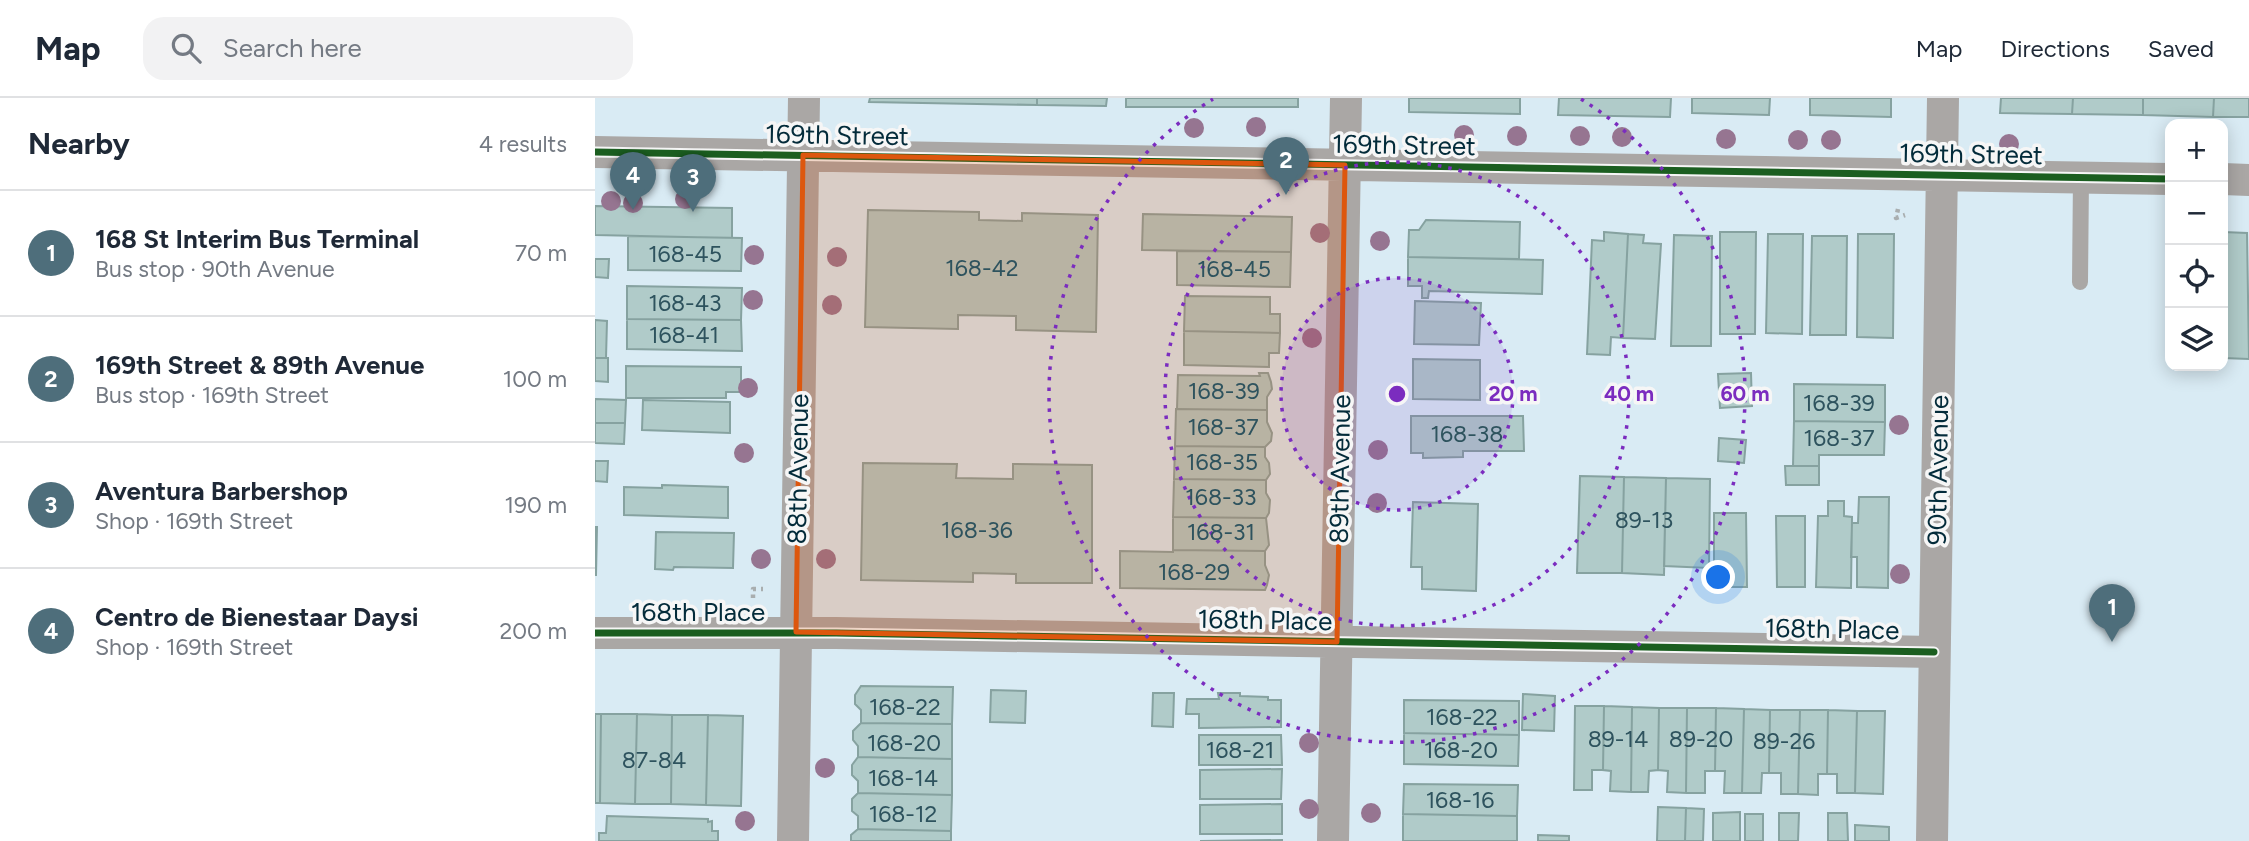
<!DOCTYPE html>
<html lang="en">
<head>
<meta charset="utf-8">
<style>
	:root { --surface:#fff; --page:#f2f2f3; --text:#1f2937; --muted:#747a83; --line:#e0e1e3; --accent:#4e6e7b }
	body { margin:0; font-family:Figtree,sans-serif; background:var(--page); color:var(--text) }
	.controls { position:absolute; right:21px; top:21px; display:grid; overflow:hidden; border-radius:14px; box-shadow:0 4px 18px #0003 }
	.controls button { width:63px; height:63px; display:grid; place-items:center; padding:0; border:0; border-bottom:2px solid var(--line); background:var(--surface); color:var(--text); font:35px sans-serif }
	.you { position:absolute; left:1124px; top:480px; width:24px; height:24px; margin:-18px; border:5px solid #fff; border-radius:50%; background:#1a73e8; box-shadow:0 0 0 10px #1a73e833 }
	.badge { display:grid; place-items:center; width:46px; height:46px; border-radius:50%; background:var(--accent); color:#fff; font-size:23px; font-weight:700 }
	.pin { position:absolute; translate:-50% -58px; filter:drop-shadow(0 2px 4px #0008) }
	.pin::after { content:''; position:absolute; top:37px; width:24px; height:21px; background:inherit; clip-path:polygon(0 0,100% 0,50% 100%) }
	.list { margin:0; padding:0; list-style:none }
	h2 { display:flex; justify-content:space-between; align-items:center; height:91px; margin:0; padding:0 28px; font-size:30px }
	h2 small { font-size:23px; font-weight:400; color:var(--muted) }
	.list li { display:grid; grid-template-columns:46px 1fr auto; gap:21px; align-items:center; box-sizing:border-box; height:126px; padding:0 28px; border-top:2px solid var(--line) }
	.list b { display:block; font-size:26px; white-space:nowrap }
	.list p { margin:0; font-size:23px; white-space:nowrap; color:var(--muted) }
	.list em { font-size:23px; font-style:normal; color:var(--muted) }
	.icon { flex:none; width:38px; height:38px; fill:none; stroke:currentColor; stroke-width:2; stroke-linecap:round; stroke-linejoin:round }
	.map { position:relative; flex:none; width:1654px; height:743px; overflow:hidden }
	header { display:flex; align-items:center; gap:42px; box-sizing:border-box; height:98px; padding:0 35px; background:var(--surface); border-bottom:2px solid var(--line) }
	header strong { font-size:33px }
	nav { display:flex; gap:38px; margin-inline-start:auto; font-size:24px }
	.search { width:490px; height:63px; background:var(--page); display:flex; align-items:center; gap:18px; box-sizing:border-box; padding:0 24px; border-radius:21px; color:var(--muted); font-size:26px }
	main { display:flex }
	aside { flex:1; background:var(--surface) }
	.map>svg:first-child { display:block }
	.building { fill:#b0cbc9; stroke:#86a2a0; stroke-width:2 }
	.lines { fill:none; stroke-linecap:round; stroke-linejoin:round }
	.path { stroke:#a9aeaf; stroke-width:4.5; stroke-dasharray:3.5 5; stroke-linecap:butt }
	.service { stroke:#aaa7a5; stroke-width:16 }
	.minor { stroke:#aaa7a5; stroke-width:32 }
	.cycleway-casing { stroke:#f6f6f6; stroke-width:11 }
	.cycleway { stroke:#1b5e20; stroke-width:7 }
	.tree { fill:#967591 }
	.marked { fill:#dd570e; fill-opacity:0.2; stroke:#dd570e; stroke-width:5; stroke-linejoin:round }
	.ring { fill:none; stroke:#7b2cbf; stroke-width:3.5; stroke-dasharray:3.5 7 }
	.labels { text-anchor:middle; dominant-baseline:central; stroke-width:7; stroke-linejoin:round; paint-order:stroke }
	.number-label { font-size:23px; fill:#2e535e }
	.street-label { font-size:26px; fill:#032b3a; stroke:#f6f6f6 }
	.centre { fill:#7b2cbf; stroke:#f6f6f6; stroke-width:3.5 }
	.ring-label { font-size:21px; text-anchor:middle; font-weight:bold; fill:#7b2cbf; stroke:#f6f6f6; stroke-width:7; stroke-linejoin:round; paint-order:stroke }
</style>
</head>
<body>
<header>
<strong>Map</strong>
<div class="search"><svg class="icon" aria-label="search" viewBox="0 0 24 24"><circle cx="10" cy="10" r="6"/><path d="M15 15l6 6"/></svg>Search here</div>
<nav><a>Map</a><a>Directions</a><a>Saved</a></nav>
</header>
<main>
<aside>
<h2>Nearby<small>4 results</small></h2>
<ul class="list">
<li><span class="badge">1</span><div><b>168 St Interim Bus Terminal</b><p>Bus stop · 90th Avenue</p></div><em>70 m</em></li>
<li><span class="badge">2</span><div><b>169th Street &amp; 89th Avenue</b><p>Bus stop · 169th Street</p></div><em>100 m</em></li>
<li><span class="badge">3</span><div><b>Aventura Barbershop</b><p>Shop · 169th Street</p></div><em>190 m</em></li>
<li><span class="badge">4</span><div><b>Centro de Bienestaar Daysi</b><p>Shop · 169th Street</p></div><em>200 m</em></li>
</ul>
</aside>
<div class="map">
<svg width="1654" height="743" viewBox="0 0 1654 743">
	<rect width="100%" height="100%" fill="#d9ebf4"/>
	<path class="building" d="M 275,0 L 442,0 L 442,7 L 274,4 Z
		M 442,0 L 512,0 L 511,8 L 442,7 Z
		M 531,0 L 703,0 L 703,9 L 531,9 Z
		M 814,0 L 925,0 L 925,16 L 814,14 Z
		M 964,0 L 1076,0 L 1075,19 L 963,17 Z
		M 1097,0 L 1175,0 L 1174,17 L 1097,15 Z
		M 1215,0 L 1296,0 L 1296,19 L 1215,17 Z
		M 1406,0 L 1478,0 L 1477,16 L 1405,15 Z
		M 1478,0 L 1548,0 L 1548,17 L 1477,16 Z
		M 1548,0 L 1619,0 L 1618,19 L 1548,17 Z
		M 1619,0 L 1654,0 L 1654,19 L 1618,19 Z
		M 0,108 L 137,110 L 137,140 L 0,137 Z
		M 273,112 L 384,114 L 384,122 L 427,123 L 427,115 L 503,117 L 501,234 L 421,232 L 421,218 L 363,217 L 363,231 L 270,229 Z
		M 548,116 L 697,119 L 696,154 L 547,152 Z
		M 831,122 L 925,124 L 924,161 L 813,159 L 814,132 L 824,132 Z
		M 1009,134 L 1033,136 L 1028,240 L 1016,239 L 1015,257 L 992,256 L 997,142 L 1009,143 Z
		M 1125,134 L 1161,134 L 1160,236 L 1125,236 Z
		M 1628,134 L 1652,135 L 1654,261 L 1628,260 Z
		M 1033,136 L 1049,137 L 1048,145 L 1066,146 L 1060,241 L 1028,240 Z
		M 1173,136 L 1208,136 L 1207,236 L 1171,235 Z
		M 1263,136 L 1299,136 L 1298,240 L 1262,239 Z
		M 1079,137 L 1117,138 L 1116,248 L 1076,248 Z
		M 33,138 L 147,140 L 146,173 L 33,172 Z
		M 1217,138 L 1252,138 L 1251,237 L 1215,237 Z
		M 582,153 L 696,154 L 695,189 L 582,187 Z
		M 813,159 L 948,162 L 947,196 L 834,193 L 833,200 L 827,200 L 827,188 L 813,188 Z
		M 0,161 L 14,161 L 13,180 L 0,179 Z
		M 32,188 L 147,190 L 146,222 L 32,221 Z
		M 590,198 L 675,199 L 675,216 L 685,216 L 685,235 L 589,233 Z
		M 820,203 L 886,205 L 884,247 L 819,246 Z
		M 32,221 L 146,222 L 147,253 L 32,251 Z
		M 0,222 L 12,223 L 11,260 L 0,260 Z
		M 589,233 L 685,235 L 684,255 L 674,255 L 674,269 L 589,267 Z
		M 0,260 L 13,260 L 13,284 L 0,283 Z
		M 818,261 L 885,262 L 885,302 L 818,301 Z
		M 31,268 L 146,269 L 146,294 L 131,294 L 131,300 L 31,300 Z
		M 664,275 L 673,275 L 676,284 L 677,291 L 672,299 L 672,312 L 582,311 L 583,277 L 665,278 Z
		M 1156,275 L 1157,308 L 1125,310 L 1123,276 Z
		M 1199,286 L 1290,287 L 1290,324 L 1199,323 Z
		M 0,301 L 31,302 L 30,325 L 0,325 Z
		M 48,302 L 135,304 L 135,335 L 47,332 Z
		M 581,311 L 672,312 L 672,324 L 677,335 L 676,343 L 670,349 L 580,348 Z
		M 816,318 L 928,318 L 929,353 L 868,353 L 868,359 L 828,360 L 828,355 L 816,355 Z
		M 1199,323 L 1290,324 L 1289,357 L 1224,357 L 1224,368 L 1198,368 Z
		M 0,325 L 30,325 L 29,346 L 0,345 Z
		M 1124,340 L 1151,342 L 1149,365 L 1123,363 Z
		M 580,348 L 670,349 L 670,359 L 674,365 L 675,376 L 671,382 L 579,381 Z
		M 0,363 L 13,363 L 12,384 L 0,383 Z
		M 268,365 L 362,366 L 361,380 L 418,381 L 418,366 L 497,367 L 497,485 L 421,485 L 421,476 L 378,475 L 378,484 L 266,482 Z
		M 1190,368 L 1224,368 L 1224,387 L 1191,387 Z
		M 985,378 L 1029,379 L 1027,475 L 982,475 Z
		M 1029,379 L 1071,380 L 1069,477 L 1027,475 Z
		M 1071,380 L 1115,381 L 1114,470 L 1069,468 Z
		M 579,381 L 671,382 L 671,395 L 675,402 L 674,415 L 671,420 L 578,419 Z
		M 67,387 L 133,389 L 133,420 L 29,417 L 29,389 L 67,390 Z
		M 1264,399 L 1294,399 L 1293,490 L 1262,489 L 1262,459 L 1256,459 L 1257,425 L 1263,425 Z
		M 1233,403 L 1249,403 L 1249,418 L 1257,419 L 1256,490 L 1221,489 L 1223,418 L 1233,418 Z
		M 818,404 L 883,406 L 881,493 L 827,491 L 827,469 L 816,469 Z
		M 1119,415 L 1151,415 L 1152,489 L 1119,489 Z
		M 1181,418 L 1210,418 L 1210,489 L 1182,489 Z
		M 578,419 L 671,420 L 674,447 L 670,453 L 578,452 Z
		M 0,429 L 2,429 L 1,477 L 0,477 Z
		M 61,434 L 139,435 L 138,470 L 79,469 L 78,472 L 60,471 Z
		M 578,452 L 670,453 L 670,467 L 674,477 L 672,487 L 670,492 L 525,490 L 525,453 L 578,454 Z
		M 266,588 L 358,589 L 357,626 L 266,625 L 266,612 L 260,606 L 260,597 Z
		M 396,592 L 431,593 L 430,625 L 395,624 Z
		M 558,595 L 579,595 L 578,629 L 557,628 Z
		M 623,595 L 645,595 L 645,598 L 673,599 L 673,602 L 686,602 L 686,629 L 604,630 L 604,616 L 591,616 L 592,601 L 624,601 Z
		M 928,596 L 960,598 L 959,633 L 927,632 Z
		M 809,602 L 924,603 L 924,637 L 809,635 Z
		M 980,608 L 1009,608 L 1008,672 L 997,672 L 997,692 L 979,692 Z
		M 1009,608 L 1037,609 L 1036,694 L 1015,693 L 1016,673 L 1008,672 Z
		M 1037,609 L 1064,610 L 1063,672 L 1054,673 L 1053,694 L 1036,694 Z
		M 1064,610 L 1092,610 L 1091,695 L 1072,694 L 1073,673 L 1063,672 Z
		M 1092,610 L 1121,610 L 1120,673 L 1110,673 L 1110,695 L 1091,695 Z
		M 1121,610 L 1149,611 L 1147,695 L 1129,695 L 1130,673 L 1120,673 Z
		M 1149,611 L 1175,612 L 1174,675 L 1167,675 L 1166,695 L 1147,695 Z
		M 1175,612 L 1205,612 L 1203,696 L 1186,696 L 1186,675 L 1174,675 Z
		M 1205,612 L 1233,612 L 1232,676 L 1223,676 L 1223,697 L 1203,696 Z
		M 1233,612 L 1262,613 L 1260,695 L 1242,695 L 1242,676 L 1232,676 Z
		M 1262,613 L 1290,613 L 1288,696 L 1260,695 Z
		M 0,616 L 6,616 L 5,705 L 0,705 Z
		M 6,616 L 42,616 L 40,706 L 5,705 Z
		M 42,616 L 77,617 L 76,706 L 40,706 Z
		M 77,617 L 113,617 L 111,707 L 76,706 Z
		M 113,617 L 148,618 L 146,708 L 111,707 Z
		M 266,625 L 357,626 L 357,661 L 263,659 L 263,648 L 258,642 L 258,633 Z
		M 809,635 L 924,637 L 923,668 L 809,666 Z
		M 604,637 L 686,637 L 687,667 L 604,667 Z
		M 263,659 L 357,661 L 357,697 L 263,695 L 263,683 L 257,677 L 257,667 Z
		M 687,671 L 686,701 L 605,701 L 605,672 Z
		M 809,686 L 923,687 L 922,718 L 808,716 Z
		M 263,695 L 357,697 L 356,733 L 263,731 L 263,718 L 257,713 L 257,701 Z
		M 687,706 L 687,736 L 605,736 L 605,707 Z
		M 1063,709 L 1091,710 L 1090,743 L 1062,743 Z
		M 1091,710 L 1109,711 L 1108,743 L 1090,743 Z
		M 1145,714 L 1145,743 L 1118,743 L 1118,715 Z
		M 1184,715 L 1204,715 L 1203,743 L 1184,743 Z
		M 1233,715 L 1252,715 L 1253,743 L 1233,743 Z
		M 808,716 L 922,718 L 922,743 L 808,743 Z
		M 1150,716 L 1168,716 L 1168,743 L 1150,743 Z
		M 12,718 L 113,721 L 113,724 L 117,723 L 117,733 L 123,733 L 123,743 L 4,743 L 4,735 L 11,735 Z
		M 1260,727 L 1294,729 L 1294,743 L 1260,743 Z
		M 263,731 L 356,733 L 356,743 L 256,743 L 256,737 Z
		M 943,737 L 974,738 L 974,743 L 943,743 Z
		M 687,742 L 687,743 L 605,743 Z"/>
	<g class="lines">
		<path class="path" d="M 1303,111 L 1301,120 L 1310,117
			M 158,500 L 158,491 L 168,491"/>
		<path class="service" d="M 1485,184 L 1486,79"/>
		<path class="minor" d="M 0,54 L 1575,81
			M 1628,81 L 1654,82
			M 0,535 L 241,535 L 1339,554
			M 198,743 L 209,0
			M 738,743 L 751,0
			M 1337,743 L 1348,0"/>
		<defs>
			<path id="cycleway" d="M 0,54 L 1575,81
				M 0,535 L 241,535 L 1339,554"/>
		</defs>
		<use href="#cycleway" class="cycleway-casing"/>
		<use href="#cycleway" class="cycleway"/>
	</g>
	<g class="tree">
		<circle cx="661" cy="29" r="10"/>
		<circle cx="599" cy="30" r="10"/>
		<circle cx="869" cy="37" r="10"/>
		<circle cx="922" cy="38" r="10"/>
		<circle cx="985" cy="38" r="10"/>
		<circle cx="1027" cy="39" r="10"/>
		<circle cx="1131" cy="41" r="10"/>
		<circle cx="1203" cy="42" r="10"/>
		<circle cx="1236" cy="42" r="10"/>
		<circle cx="1414" cy="46" r="10"/>
		<circle cx="90" cy="101" r="10"/>
		<circle cx="16" cy="103" r="10"/>
		<circle cx="38" cy="105" r="10"/>
		<circle cx="725" cy="135" r="10"/>
		<circle cx="785" cy="143" r="10"/>
		<circle cx="159" cy="157" r="10"/>
		<circle cx="242" cy="159" r="10"/>
		<circle cx="158" cy="202" r="10"/>
		<circle cx="237" cy="207" r="10"/>
		<circle cx="717" cy="240" r="10"/>
		<circle cx="153" cy="290" r="10"/>
		<circle cx="1304" cy="327" r="10"/>
		<circle cx="783" cy="352" r="10"/>
		<circle cx="149" cy="355" r="10"/>
		<circle cx="782" cy="405" r="10"/>
		<circle cx="166" cy="461" r="10"/>
		<circle cx="231" cy="461" r="10"/>
		<circle cx="1305" cy="476" r="10"/>
		<circle cx="714" cy="645" r="10"/>
		<circle cx="230" cy="670" r="10"/>
		<circle cx="714" cy="711" r="10"/>
		<circle cx="776" cy="715" r="10"/>
		<circle cx="150" cy="723" r="10"/>
	</g>
	<path class="marked" d="M 208,57 L 750,67 L 742,544 L 201,534 Z"/>
	<circle cx="802" cy="296" r="116" fill="#7b2cbf" fill-opacity=".12"/>
	<g class="ring">
		<circle cx="802" cy="296" r="116"/>
		<circle cx="802" cy="296" r="232"/>
		<path d="M986 1A348 348 0 1 1 618 1"/>
	</g>
	<g class="labels">
		<g class="number-label">
			<text x="90" y="156">168-45</text>
			<text x="387" y="170">168-42</text>
			<text x="639" y="171">168-45</text>
			<text x="90" y="205">168-43</text>
			<text x="89" y="237">168-41</text>
			<text x="629" y="293">168-39</text>
			<text x="1244" y="305">168-39</text>
			<text x="628" y="329">168-37</text>
			<text x="872" y="336">168-38</text>
			<text x="1244" y="340">168-37</text>
			<text x="627" y="364">168-35</text>
			<text x="626" y="399">168-33</text>
			<text x="1049" y="422">89-13</text>
			<text x="382" y="432">168-36</text>
			<text x="626" y="434">168-31</text>
			<text x="599" y="474">168-29</text>
			<text x="310" y="609">168-22</text>
			<text x="867" y="619">168-22</text>
			<text x="1023" y="641">89-14</text>
			<text x="1106" y="641">89-20</text>
			<text x="1189" y="643">89-26</text>
			<text x="309" y="645">168-20</text>
			<text x="645" y="652">168-21</text>
			<text x="866" y="652">168-20</text>
			<text x="59" y="662">87-84</text>
			<text x="308" y="680">168-14</text>
			<text x="865" y="702">168-16</text>
			<text x="308" y="716">168-12</text>
		</g>
		<g class="street-label">
			<text transform="translate(242 37) rotate(1)">169th Street</text>
			<text transform="translate(809 47) rotate(1)">169th Street</text>
			<text transform="translate(1376 56) rotate(1)">169th Street</text>
			<text transform="translate(203 371) rotate(-89)">88th Avenue</text>
			<text transform="translate(745 371) rotate(-89)">89th Avenue</text>
			<text transform="translate(1343 372) rotate(-89)">90th Avenue</text>
			<text x="103" y="514">168th Place</text>
			<text transform="translate(670 522) rotate(1)">168th Place</text>
			<text transform="translate(1237 531) rotate(1)">168th Place</text>
		</g>
	</g>
	<circle cx="802" cy="296" r="10" class="centre"/>
	<g class="ring-label">
		<text x="918" y="303">20 m</text>
		<text x="1034" y="303">40 m</text>
		<text x="1150" y="303">60 m</text>
	</g>
</svg>
<div class="controls">
<button>+</button>
<button>−</button>
<button><svg class="icon" aria-label="locate" viewBox="0 0 24 24"><circle cx="12" cy="12" r="6"/><path d="M12 2v4M12 18v4M2 12h4M18 12h4"/></svg></button>
<button><svg class="icon" aria-label="layers" viewBox="0 0 24 24"><path d="M12 4l9 5-9 5-9-5zM3 14l9 5 9-5"/></svg></button>
</div>
<div class="you"></div>
<div class="pin badge" style="left:1517px;top:544px">1</div>
<div class="pin badge" style="left:691px;top:97px">2</div>
<div class="pin badge" style="left:98px;top:114px">3</div>
<div class="pin badge" style="left:38px;top:112px">4</div>
</div>
</main>
</body>
</html>
